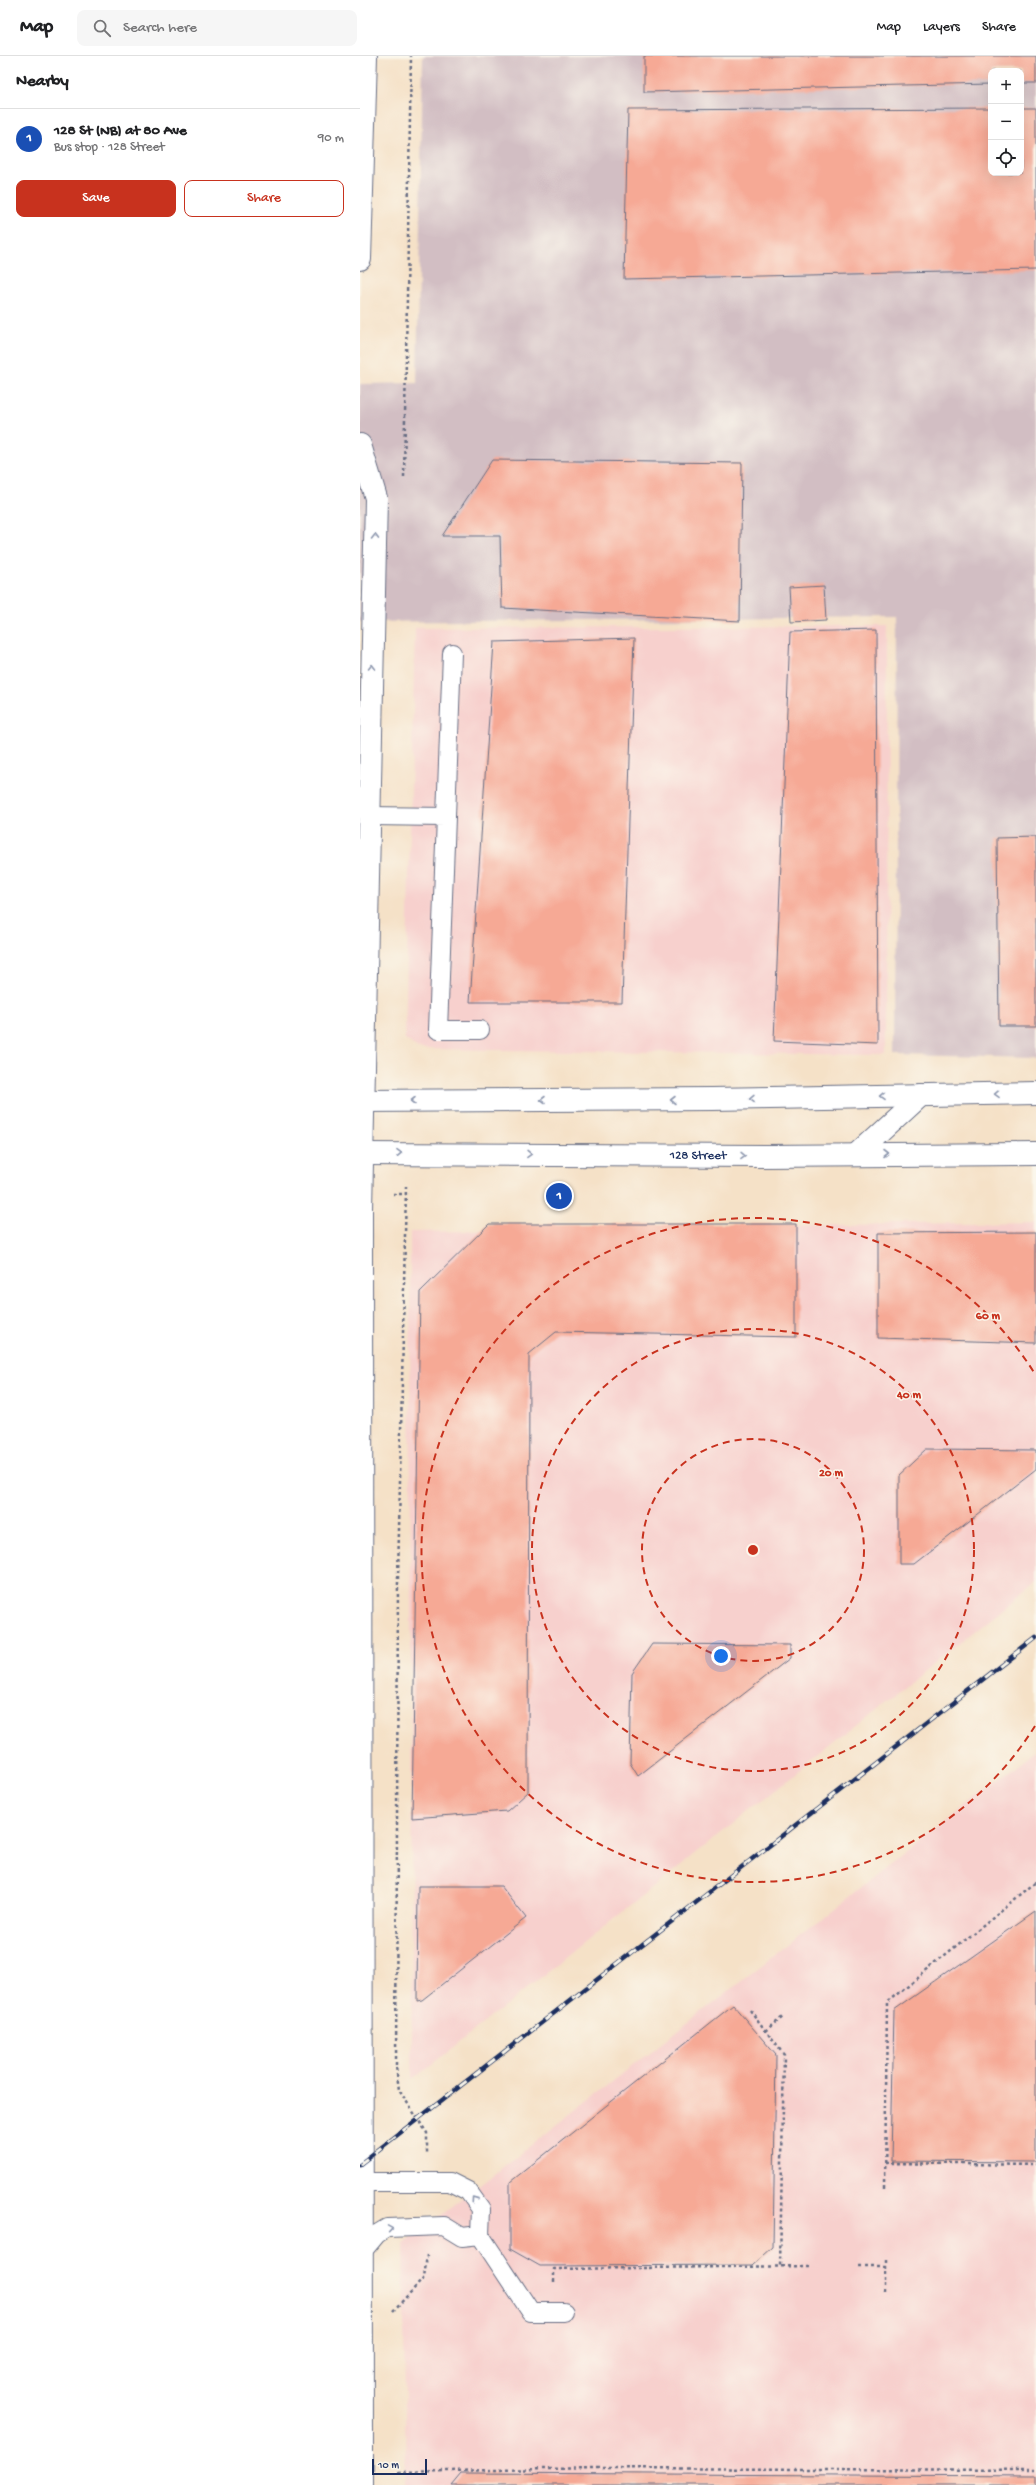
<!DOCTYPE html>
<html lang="en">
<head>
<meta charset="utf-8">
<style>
	:root { --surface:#fff; --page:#f6f6f6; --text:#202124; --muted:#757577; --line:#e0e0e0; --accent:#c8321e }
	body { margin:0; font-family:"Gochi Hand",sans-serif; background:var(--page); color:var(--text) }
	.controls { position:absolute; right:12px; top:12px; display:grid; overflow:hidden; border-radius:8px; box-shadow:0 4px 16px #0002 }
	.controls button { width:36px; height:36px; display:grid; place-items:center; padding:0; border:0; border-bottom:1px solid var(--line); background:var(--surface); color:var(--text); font:20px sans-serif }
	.scale { position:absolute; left:12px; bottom:10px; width:55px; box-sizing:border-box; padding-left:4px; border:2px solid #1b2f5e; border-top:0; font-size:11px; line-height:14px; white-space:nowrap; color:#1b2f5e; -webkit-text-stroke:3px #fbf7ec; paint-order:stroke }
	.you { position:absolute; left:361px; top:1600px; width:14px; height:14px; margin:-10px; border:3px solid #fff; border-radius:50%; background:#1a73e8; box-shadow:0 0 0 6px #1a73e833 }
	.badge { display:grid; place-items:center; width:26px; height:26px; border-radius:50%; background:var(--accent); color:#fff; font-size:13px; font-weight:700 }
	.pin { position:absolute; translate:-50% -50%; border:2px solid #fff; box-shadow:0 1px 4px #0006 }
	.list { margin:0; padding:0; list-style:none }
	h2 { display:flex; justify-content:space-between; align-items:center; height:52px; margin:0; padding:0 16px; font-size:17px }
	h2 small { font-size:13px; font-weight:400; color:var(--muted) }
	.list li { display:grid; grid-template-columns:26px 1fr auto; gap:12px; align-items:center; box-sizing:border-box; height:60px; padding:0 16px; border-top:1px solid var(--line) }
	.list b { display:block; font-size:15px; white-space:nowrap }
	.list p { margin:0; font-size:13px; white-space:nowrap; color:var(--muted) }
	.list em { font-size:13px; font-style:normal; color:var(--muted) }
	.actions { display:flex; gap:8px; padding:12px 16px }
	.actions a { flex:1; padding:9px 0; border:1px solid var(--accent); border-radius:8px; text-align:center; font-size:14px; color:var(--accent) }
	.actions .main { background:var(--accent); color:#fff }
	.icon { flex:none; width:22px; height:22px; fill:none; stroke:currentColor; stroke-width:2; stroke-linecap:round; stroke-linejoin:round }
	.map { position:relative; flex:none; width:676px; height:2429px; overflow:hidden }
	header { display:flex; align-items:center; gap:24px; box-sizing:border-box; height:56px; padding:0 20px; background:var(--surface); border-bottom:1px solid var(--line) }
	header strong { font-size:19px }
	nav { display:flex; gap:22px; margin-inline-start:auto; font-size:14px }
	.search { width:280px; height:36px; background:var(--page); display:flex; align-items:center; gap:10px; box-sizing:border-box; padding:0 14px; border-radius:8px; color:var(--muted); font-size:15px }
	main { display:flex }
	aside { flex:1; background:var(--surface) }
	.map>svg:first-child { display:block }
	.built { fill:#f7d0cd }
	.industrial { fill:#d2bec3; fill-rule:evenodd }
	.building { fill:#f6a995 }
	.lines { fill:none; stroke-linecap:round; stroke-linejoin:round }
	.service-casing { stroke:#676d83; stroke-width:20 }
	.secondary-casing { stroke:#676d83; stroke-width:24 }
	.path { stroke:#676d83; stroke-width:2.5; stroke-dasharray:3 3; stroke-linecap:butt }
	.service { stroke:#fff; stroke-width:18 }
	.secondary { stroke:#fff; stroke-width:22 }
	.rail-casing { stroke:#1b2f5e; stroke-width:4.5 }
	.rail { stroke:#fbf7ec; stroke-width:3; stroke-dasharray:9; stroke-linecap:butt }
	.oneway { stroke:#8d97ae }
	.ring { fill:none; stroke:#c8321e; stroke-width:2; stroke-dasharray:7 5 }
	.labels { text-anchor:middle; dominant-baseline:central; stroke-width:3; stroke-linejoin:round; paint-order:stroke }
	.street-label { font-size:13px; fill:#1b2f5e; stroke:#fbf7ec }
	.centre { fill:#c8321e; stroke:#fbf7ec; stroke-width:2 }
	.ring-label { font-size:12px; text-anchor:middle; font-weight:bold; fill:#c8321e; stroke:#fbf7ec; stroke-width:3; stroke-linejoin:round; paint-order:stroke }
</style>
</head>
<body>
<header>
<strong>Map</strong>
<div class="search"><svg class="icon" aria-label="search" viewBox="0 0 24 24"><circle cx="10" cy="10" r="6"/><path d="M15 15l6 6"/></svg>Search here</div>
<nav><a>Map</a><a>Layers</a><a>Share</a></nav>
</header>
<main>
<aside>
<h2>Nearby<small></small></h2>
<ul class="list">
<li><span class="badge" style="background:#1a4fb4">1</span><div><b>128 St (NB) at 80 Ave</b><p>Bus stop · 128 Street</p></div><em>90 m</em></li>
</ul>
<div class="actions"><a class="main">Save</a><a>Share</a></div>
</aside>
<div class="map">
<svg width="676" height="2429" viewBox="0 0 676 2429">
	<rect width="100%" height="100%" fill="#fbf7ec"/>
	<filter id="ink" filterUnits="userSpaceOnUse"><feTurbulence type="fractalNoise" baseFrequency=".025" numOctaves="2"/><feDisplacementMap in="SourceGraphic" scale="8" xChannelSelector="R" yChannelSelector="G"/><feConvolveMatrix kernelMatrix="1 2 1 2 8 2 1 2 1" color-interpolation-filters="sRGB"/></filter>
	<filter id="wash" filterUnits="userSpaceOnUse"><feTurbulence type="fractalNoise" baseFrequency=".012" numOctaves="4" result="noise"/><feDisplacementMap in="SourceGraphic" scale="16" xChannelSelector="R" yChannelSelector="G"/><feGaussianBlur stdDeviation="0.9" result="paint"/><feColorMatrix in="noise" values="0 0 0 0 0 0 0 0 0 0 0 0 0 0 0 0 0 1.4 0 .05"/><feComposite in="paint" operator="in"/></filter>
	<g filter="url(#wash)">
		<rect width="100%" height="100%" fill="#f5e1c7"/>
		<path class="built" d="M 527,570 L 526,999 L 59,993 L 45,983 L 55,572 Z
			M 676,1166 L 676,1526 L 52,2024 L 50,1176 Z
			M 676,1695 L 676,2429 L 46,2429 L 43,2189 Z"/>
		<path class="industrial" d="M 63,0 L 676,0 L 676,1002 L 535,999 L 537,561 L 0,566 L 0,328 L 57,327 ZM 631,15 L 661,15 L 661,117 L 631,117 Z"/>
		<g id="blocks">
			<path class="building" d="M 284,0 L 676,0 L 676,27 L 661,27 L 661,15 L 631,15 L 631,28 L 284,36 Z
				M 631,52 L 631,117 L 661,117 L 661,52 L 676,52 L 676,214 L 264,223 L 268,54 Z
				M 132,404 L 382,407 L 380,565 L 142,552 L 140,480 L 82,480 Z
				M 464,529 L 466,564 L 431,566 L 429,531 Z
				M 516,574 L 518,989 L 414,985 L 430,576 Z
				M 274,582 L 262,946 L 110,946 L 134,586 Z
				M 676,781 L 676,970 L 639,970 L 637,782 Z
				M 129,1168 L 436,1168 L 436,1281 L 196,1276 L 169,1298 L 168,1736 L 147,1755 L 52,1762 L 60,1236 Z
				M 676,1176 L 676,1287 L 518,1282 L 518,1177 Z
				M 567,1393 L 676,1394 L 676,1413 L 554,1508 L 539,1508 L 539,1419 Z
				M 292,1588 L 430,1589 L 430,1602 L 278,1720 L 270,1707 L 272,1617 Z
				M 58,1830 L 141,1830 L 166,1862 L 62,1944 L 57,1945 Z
				M 676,1855 L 676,2106 L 531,2105 L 534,1955 Z
				M 373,1949 L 416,1999 L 413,2191 L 393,2209 L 180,2210 L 150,2193 L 150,2126 Z
				M 101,2417 L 676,2420 L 676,2429 L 91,2429 Z"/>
		</g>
	</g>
	<g filter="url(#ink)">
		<use href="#blocks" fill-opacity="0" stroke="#676d83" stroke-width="1"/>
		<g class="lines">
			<defs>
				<path id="service" d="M 9,760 L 86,761 L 92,597
					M 86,761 L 78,974 L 120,974
					M 0,2126 L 90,2126 L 108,2135 L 121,2153 L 120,2179 L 171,2256 L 204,2256
					M 1,2197 L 17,2178 L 27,2172 L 84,2170 L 102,2181 L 120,2179"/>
				<g id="secondary">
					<path d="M 0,203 L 6,0"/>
					<path d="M 0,389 L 16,442 L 1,1154 L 2,2429"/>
					<path d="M 0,1045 L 352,1043 L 676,1037"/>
					<path id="s1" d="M 0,1098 L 404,1100 L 676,1098"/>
					<path d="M 497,1098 L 561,1039"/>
				</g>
			</defs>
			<use href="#service" class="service-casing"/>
			<use href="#secondary" class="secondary-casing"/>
			<path class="path" d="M 44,421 L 51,0
				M 46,1130 L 38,1522 L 36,2010 L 39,2034 L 67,2077 L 67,2098
				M 33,1138 L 46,1138
				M 390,1954 L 424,1999 L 420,2211
				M 406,1975 L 424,1960
				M 525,2107 L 676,2109
				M 525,2131 L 527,1947 L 676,1826
				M 526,2204 L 526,2238
				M 499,2211 L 526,2211
				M 194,2226 L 194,2213 L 450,2210
				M 33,2255 L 64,2222 L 67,2199
				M 38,2416 L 235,2412 L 676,2414"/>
			<use href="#service" class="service"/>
			<use href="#secondary" class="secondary"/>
			<defs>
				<path id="rail" d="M 0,2108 L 676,1582"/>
			</defs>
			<use href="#rail" class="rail-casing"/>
			<use href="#rail" class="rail"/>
		</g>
		<defs><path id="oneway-chevron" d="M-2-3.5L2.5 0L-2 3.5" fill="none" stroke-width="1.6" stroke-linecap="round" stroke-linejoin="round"/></defs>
		<g class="oneway">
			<use href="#oneway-chevron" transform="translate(15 481) rotate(-89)"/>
			<use href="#oneway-chevron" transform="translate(12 611) rotate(-89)"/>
			<use href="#oneway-chevron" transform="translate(637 1038) rotate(179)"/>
			<use href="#oneway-chevron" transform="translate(522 1040) rotate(179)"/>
			<use href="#oneway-chevron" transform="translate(392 1043) rotate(179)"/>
			<use href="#oneway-chevron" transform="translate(183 1044) rotate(180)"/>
			<use href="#oneway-chevron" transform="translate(313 1044) rotate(180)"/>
			<use href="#oneway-chevron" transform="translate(53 1045) rotate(180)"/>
			<use href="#oneway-chevron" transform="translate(39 1097) rotate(-1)"/>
			<use href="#oneway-chevron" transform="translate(169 1098) rotate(1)"/>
			<use href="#oneway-chevron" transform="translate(527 1098)"/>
			<use href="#oneway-chevron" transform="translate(383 1100) rotate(1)"/>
			<use href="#oneway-chevron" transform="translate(114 2143) rotate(-125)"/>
			<use href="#oneway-chevron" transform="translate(30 2173) rotate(-9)"/>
		</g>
	</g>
	<g class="ring">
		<circle cx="393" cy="1494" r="111"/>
		<circle cx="393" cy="1494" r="221"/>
		<path d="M675 1670A332 332 0 1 1 675 1318"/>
	</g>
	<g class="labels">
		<g class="street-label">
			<text stroke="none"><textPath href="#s1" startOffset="338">128 Street</textPath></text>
		</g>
	</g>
	<circle cx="393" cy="1494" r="6" class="centre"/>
	<g class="ring-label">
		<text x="628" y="1263">60 m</text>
		<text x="549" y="1342">40 m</text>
		<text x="471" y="1420">20 m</text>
	</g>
</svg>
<div class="controls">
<button>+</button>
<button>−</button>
<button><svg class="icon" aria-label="locate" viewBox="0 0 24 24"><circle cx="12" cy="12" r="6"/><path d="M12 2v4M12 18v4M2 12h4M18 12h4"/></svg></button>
</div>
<div class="scale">10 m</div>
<div class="you"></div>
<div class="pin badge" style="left:199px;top:1140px;background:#1a4fb4">1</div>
</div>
</main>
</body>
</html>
